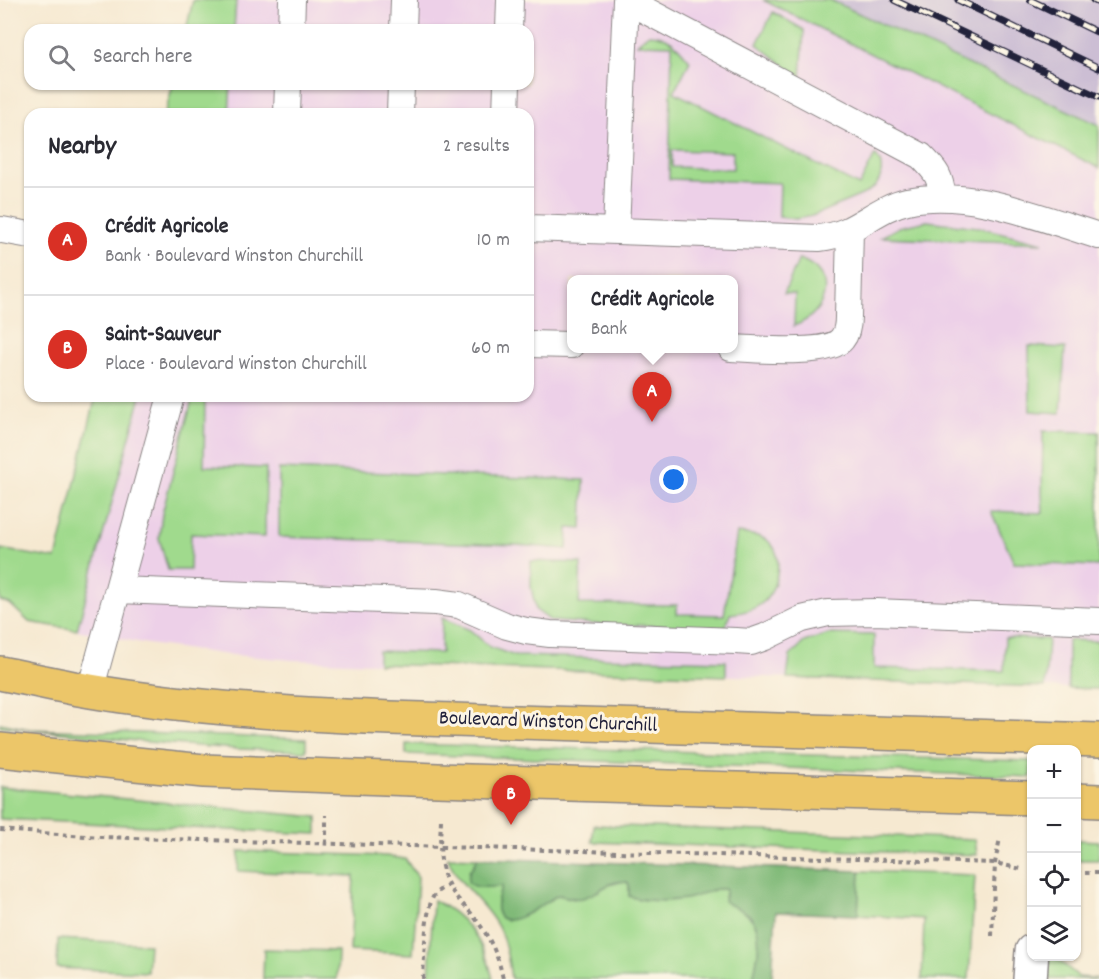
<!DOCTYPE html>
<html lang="en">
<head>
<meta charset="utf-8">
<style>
	:root { --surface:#fff; --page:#f2f2f3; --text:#2b2b33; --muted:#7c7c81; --line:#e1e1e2; --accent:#d93025 }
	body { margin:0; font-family:Dekko,sans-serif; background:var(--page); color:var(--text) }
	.controls { position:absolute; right:18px; bottom:18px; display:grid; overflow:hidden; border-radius:12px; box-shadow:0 2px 4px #0004 }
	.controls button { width:54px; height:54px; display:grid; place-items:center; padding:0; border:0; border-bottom:2px solid var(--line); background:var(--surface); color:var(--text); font:30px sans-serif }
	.you { position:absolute; left:674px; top:480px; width:21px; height:21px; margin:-15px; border:4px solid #fff; border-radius:50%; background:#1a73e8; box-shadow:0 0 0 9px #1a73e833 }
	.badge { display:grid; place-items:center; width:39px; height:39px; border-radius:50%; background:var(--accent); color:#fff; font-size:20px; font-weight:700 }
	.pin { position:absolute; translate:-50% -50px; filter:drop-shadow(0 2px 3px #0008) }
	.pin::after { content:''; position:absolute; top:32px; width:21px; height:18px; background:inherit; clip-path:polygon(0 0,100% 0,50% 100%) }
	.popup { position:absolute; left:567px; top:275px; width:171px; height:78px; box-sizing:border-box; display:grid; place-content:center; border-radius:12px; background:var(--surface); filter:drop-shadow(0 2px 4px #0005); font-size:20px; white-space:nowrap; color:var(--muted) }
	.popup b { font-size:22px; color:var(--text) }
	.popup::after { content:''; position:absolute; left:50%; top:100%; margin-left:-12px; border:12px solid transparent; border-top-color:var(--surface) }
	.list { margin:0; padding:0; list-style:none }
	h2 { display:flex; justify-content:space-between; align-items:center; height:78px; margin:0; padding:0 24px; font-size:26px }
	h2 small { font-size:20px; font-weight:400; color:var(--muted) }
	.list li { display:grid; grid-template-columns:39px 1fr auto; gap:18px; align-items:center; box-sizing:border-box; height:108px; padding:0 24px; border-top:2px solid var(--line) }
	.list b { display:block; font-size:22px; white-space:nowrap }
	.list p { margin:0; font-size:20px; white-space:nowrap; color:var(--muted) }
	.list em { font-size:20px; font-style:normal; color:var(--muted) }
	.icon { flex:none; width:33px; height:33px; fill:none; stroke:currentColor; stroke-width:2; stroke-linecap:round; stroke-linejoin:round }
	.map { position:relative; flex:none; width:1099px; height:979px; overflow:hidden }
	.search { position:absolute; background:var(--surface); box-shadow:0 2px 4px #0004; left:24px; top:24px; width:510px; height:66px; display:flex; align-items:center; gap:15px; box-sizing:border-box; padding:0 21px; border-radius:18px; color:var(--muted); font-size:22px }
	.panel { position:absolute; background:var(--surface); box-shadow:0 2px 4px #0004; left:24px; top:108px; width:510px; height:294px; border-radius:18px }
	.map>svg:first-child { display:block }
	.built { fill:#edd0e8; fill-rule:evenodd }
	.industrial { fill:#ccbed4 }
	.green { fill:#a0da8d; stroke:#617e64; stroke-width:1.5; fill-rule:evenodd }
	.forest { fill:#80ba78; stroke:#516e5a; stroke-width:1.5 }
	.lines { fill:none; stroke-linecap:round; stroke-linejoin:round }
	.lane-casing { stroke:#8c8686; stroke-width:28 }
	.street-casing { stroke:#8c8686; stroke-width:36 }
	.primary-casing { stroke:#8c8686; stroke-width:36 }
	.path { stroke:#8c8686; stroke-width:4; stroke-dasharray:4.5 4.5; stroke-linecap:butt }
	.lane { stroke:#fff; stroke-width:26 }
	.street { stroke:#fff; stroke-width:33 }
	.primary { stroke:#ecc669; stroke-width:33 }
	.rail-casing { stroke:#22223b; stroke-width:7 }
	.rail { stroke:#fcf5e5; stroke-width:4.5; stroke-dasharray:14; stroke-linecap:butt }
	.labels { text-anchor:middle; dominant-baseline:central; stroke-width:6; stroke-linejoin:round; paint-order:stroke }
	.street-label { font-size:21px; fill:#22223b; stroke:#fcf5e5 }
</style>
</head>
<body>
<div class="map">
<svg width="1099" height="979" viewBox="0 0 1099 979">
	<rect width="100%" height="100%" fill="#fcf5e5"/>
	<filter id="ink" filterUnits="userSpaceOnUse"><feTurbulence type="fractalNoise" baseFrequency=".0167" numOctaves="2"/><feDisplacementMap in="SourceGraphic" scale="12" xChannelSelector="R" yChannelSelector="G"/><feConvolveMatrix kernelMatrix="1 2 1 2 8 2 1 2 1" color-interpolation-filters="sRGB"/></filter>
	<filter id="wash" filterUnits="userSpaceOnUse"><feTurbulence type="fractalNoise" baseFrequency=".008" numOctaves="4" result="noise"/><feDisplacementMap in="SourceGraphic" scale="24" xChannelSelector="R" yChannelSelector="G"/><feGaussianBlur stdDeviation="1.35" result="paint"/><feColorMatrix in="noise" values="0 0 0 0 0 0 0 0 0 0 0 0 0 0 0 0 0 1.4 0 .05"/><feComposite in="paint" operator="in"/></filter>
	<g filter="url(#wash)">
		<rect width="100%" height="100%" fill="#f6e9d1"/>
		<path class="built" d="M 193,0 L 763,0 L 1099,168 L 1099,689 L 292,660 L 222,654 L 148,644 L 40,623 L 96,396 L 528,396 L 528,114 L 165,114 L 172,84 L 528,84 L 528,30 L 186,30 ZM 571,280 L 733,280 L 733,348 L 571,348 Z"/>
		<path class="industrial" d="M 830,0 L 1099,0 L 1099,125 Z"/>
		<path class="green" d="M 193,0 L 236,0 L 234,30 L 186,30 Z
			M 763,0 L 830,0 L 1099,125 L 1099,168 Z
			M 773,12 L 804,30 L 801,78 L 757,44 Z
			M 649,34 C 669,34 679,47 690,61 L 674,92 L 859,186 L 875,155 C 883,162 883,175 877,184 C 874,188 869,191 864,194 L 812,216 L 796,219 L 779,217 L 780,183 L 669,179 L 672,45 L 637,44 L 644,37 ZM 672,150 L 733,152 L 733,169 L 672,167 Z
			M 173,84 L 231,84 L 229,114 L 165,114 Z
			M 927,221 L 978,227 L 1043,243 L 881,237 L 899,227 Z
			M 799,259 C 839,272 828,314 794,326 L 795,294 L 784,293 Z
			M 1029,346 L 1065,348 L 1061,413 L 1030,411 Z
			M 96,396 L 141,396 L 77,630 L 29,622 L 10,604 L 0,601 L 0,549 L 56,559 Z
			M 193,396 L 205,396 L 204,466 L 266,468 L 265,537 L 191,534 L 190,570 L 168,570 L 159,538 L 162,514 Z
			M 1043,431 L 1099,432 L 1099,566 L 1014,563 L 991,511 L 1043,513 L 1042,493 Z
			M 279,469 L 584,480 L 582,529 L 568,528 L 567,549 L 516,545 L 279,537 Z
			M 737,533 C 748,534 764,535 772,545 C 784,560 776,593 761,604 C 752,611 741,613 730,614 L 725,628 L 596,624 L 551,621 L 536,610 L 531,587 L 531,561 L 581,563 L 579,604 L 677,605 L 677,614 L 724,615 Z
			M 442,618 L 470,630 L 490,647 L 515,656 L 726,661 L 726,676 L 378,664 L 378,651 L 441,653 Z
			M 829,634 L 874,635 L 874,668 L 1004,671 L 1005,638 L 1048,639 L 1045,687 L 787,678 L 790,656 L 804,642 Z
			M 1068,640 L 1099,641 L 1099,689 L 1068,688 Z
			M 0,723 L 30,729 L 306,739 L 306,751 L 236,749 L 147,742 L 0,726 Z
			M 406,744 L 1031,761 L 1031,777 L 406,754 Z
			M 0,787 L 317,817 L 317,834 L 0,819 Z
			M 594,825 L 975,839 L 977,855 L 592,842 Z
			M 1077,840 L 1099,841 L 1099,860 L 1077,860 Z
			M 239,851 L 386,856 L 405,859 L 418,877 L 413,954 L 350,951 L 354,876 L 238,871 Z
			M 448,857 L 478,858 L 469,872 L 476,886 L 502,886 C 499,896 493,907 500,916 L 527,914 L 558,895 L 574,899 L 599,891 L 605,886 L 624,881 L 629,884 L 629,896 C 644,902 674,901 690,898 C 702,895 713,887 726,889 L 724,897 L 728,904 C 768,918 760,944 753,979 L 511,979 C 509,962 506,944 499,929 C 486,902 457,886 448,857 Z
			M 860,871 L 975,875 L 969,979 L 922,979 L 924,919 L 858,915 Z
			M 433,900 C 466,915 485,944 493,979 L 429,979 Z
			M 58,939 L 149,944 L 147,972 L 57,968 Z
			M 264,949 L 338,951 L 337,979 L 263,979 Z
			M 1041,956 L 1055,957 L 1079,977 L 1099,979 L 1040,979 Z"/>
		<path class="forest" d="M 478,858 L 860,871 L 858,915 L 776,912 L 772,979 L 753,979 C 757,961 765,929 749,915 C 741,908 731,907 724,901 L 726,889 C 713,887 702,895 690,898 C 673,902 644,902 629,896 L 629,884 L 627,882 C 610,878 599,894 582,898 C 574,900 566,896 558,895 C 547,901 502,937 497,910 C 495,903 500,893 502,886 C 491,887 476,890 468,882 L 469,872 Z"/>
	</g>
	<g filter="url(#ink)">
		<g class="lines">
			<defs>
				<path id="lane" d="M 626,0 L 921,156 C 937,172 940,176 943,198
					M 291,30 L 292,0
					M 403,30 L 404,0
					M 509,30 L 510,0
					M 287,114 L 288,84
					M 400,114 L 401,84
					M 506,114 L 507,84
					M 528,228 L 819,238 C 828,237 837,235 846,231 C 866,222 884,206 907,201 C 970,188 1040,218 1099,236
					M 2,230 L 30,235
					M 616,230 L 626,0
					M 528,344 L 571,345
					M 731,348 C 753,349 829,356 842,339 C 847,333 848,324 848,317 L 850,229
					M 118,590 L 436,602 L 459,605 L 507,626 L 526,631 L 550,634 L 736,641 L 751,642 L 765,637 L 802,619 L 828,613 L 875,612 L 1099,621
					M 90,691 L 171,396"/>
				<path id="street" d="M 1030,979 L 1032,951"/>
				<path id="primary" d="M 0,673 C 30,679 60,686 90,691 C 190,708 291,714 391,718 L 1099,740
					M 0,750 L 204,771 L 438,780 L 1032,798
					M 1076,800 L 1099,801"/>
			</defs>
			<use href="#lane" class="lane-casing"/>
			<use href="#street" class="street-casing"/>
			<use href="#primary" class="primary-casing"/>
			<path class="path" d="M 441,820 C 440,841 438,865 448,884 C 453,895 463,904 471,913 C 488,934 498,953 503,979
				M 0,830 L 100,837 L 995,863 L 1021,869
				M 326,844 L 326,815
				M 1076,873 L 1099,873
				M 992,936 L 995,863 L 1000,838
				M 423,979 C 424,960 425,912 433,897 C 436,891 443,888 448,885"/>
			<use href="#lane" class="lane"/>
			<use href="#street" class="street"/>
			<use href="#primary" class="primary"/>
			<defs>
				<path id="rail" d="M 894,0 L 1099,97
					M 958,0 L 1099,68
					M 1030,0 L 1099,33
					M 1093,0 L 1099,3"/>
			</defs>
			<use href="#rail" class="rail-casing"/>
			<use href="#rail" class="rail"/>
		</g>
	</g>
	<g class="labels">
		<g class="street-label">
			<text transform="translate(548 723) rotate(2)">Boulevard Winston Churchill</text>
		</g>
	</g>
</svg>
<div class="controls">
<button>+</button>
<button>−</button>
<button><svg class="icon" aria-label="locate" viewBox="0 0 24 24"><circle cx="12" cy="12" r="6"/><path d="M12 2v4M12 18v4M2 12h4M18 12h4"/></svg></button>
<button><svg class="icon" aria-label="layers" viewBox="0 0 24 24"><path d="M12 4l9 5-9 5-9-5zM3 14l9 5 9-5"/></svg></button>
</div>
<div class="you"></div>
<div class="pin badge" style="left:652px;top:422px">A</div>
<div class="popup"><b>Crédit Agricole</b>Bank</div>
<div class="pin badge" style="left:511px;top:825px">B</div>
<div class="search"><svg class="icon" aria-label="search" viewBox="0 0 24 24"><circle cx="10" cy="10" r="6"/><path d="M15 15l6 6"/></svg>Search here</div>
<section class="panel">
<h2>Nearby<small>2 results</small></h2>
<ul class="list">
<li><span class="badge">A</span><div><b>Crédit Agricole</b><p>Bank · Boulevard Winston Churchill</p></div><em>10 m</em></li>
<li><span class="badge">B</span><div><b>Saint-Sauveur</b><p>Place · Boulevard Winston Churchill</p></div><em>60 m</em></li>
</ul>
</section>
</div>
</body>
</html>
